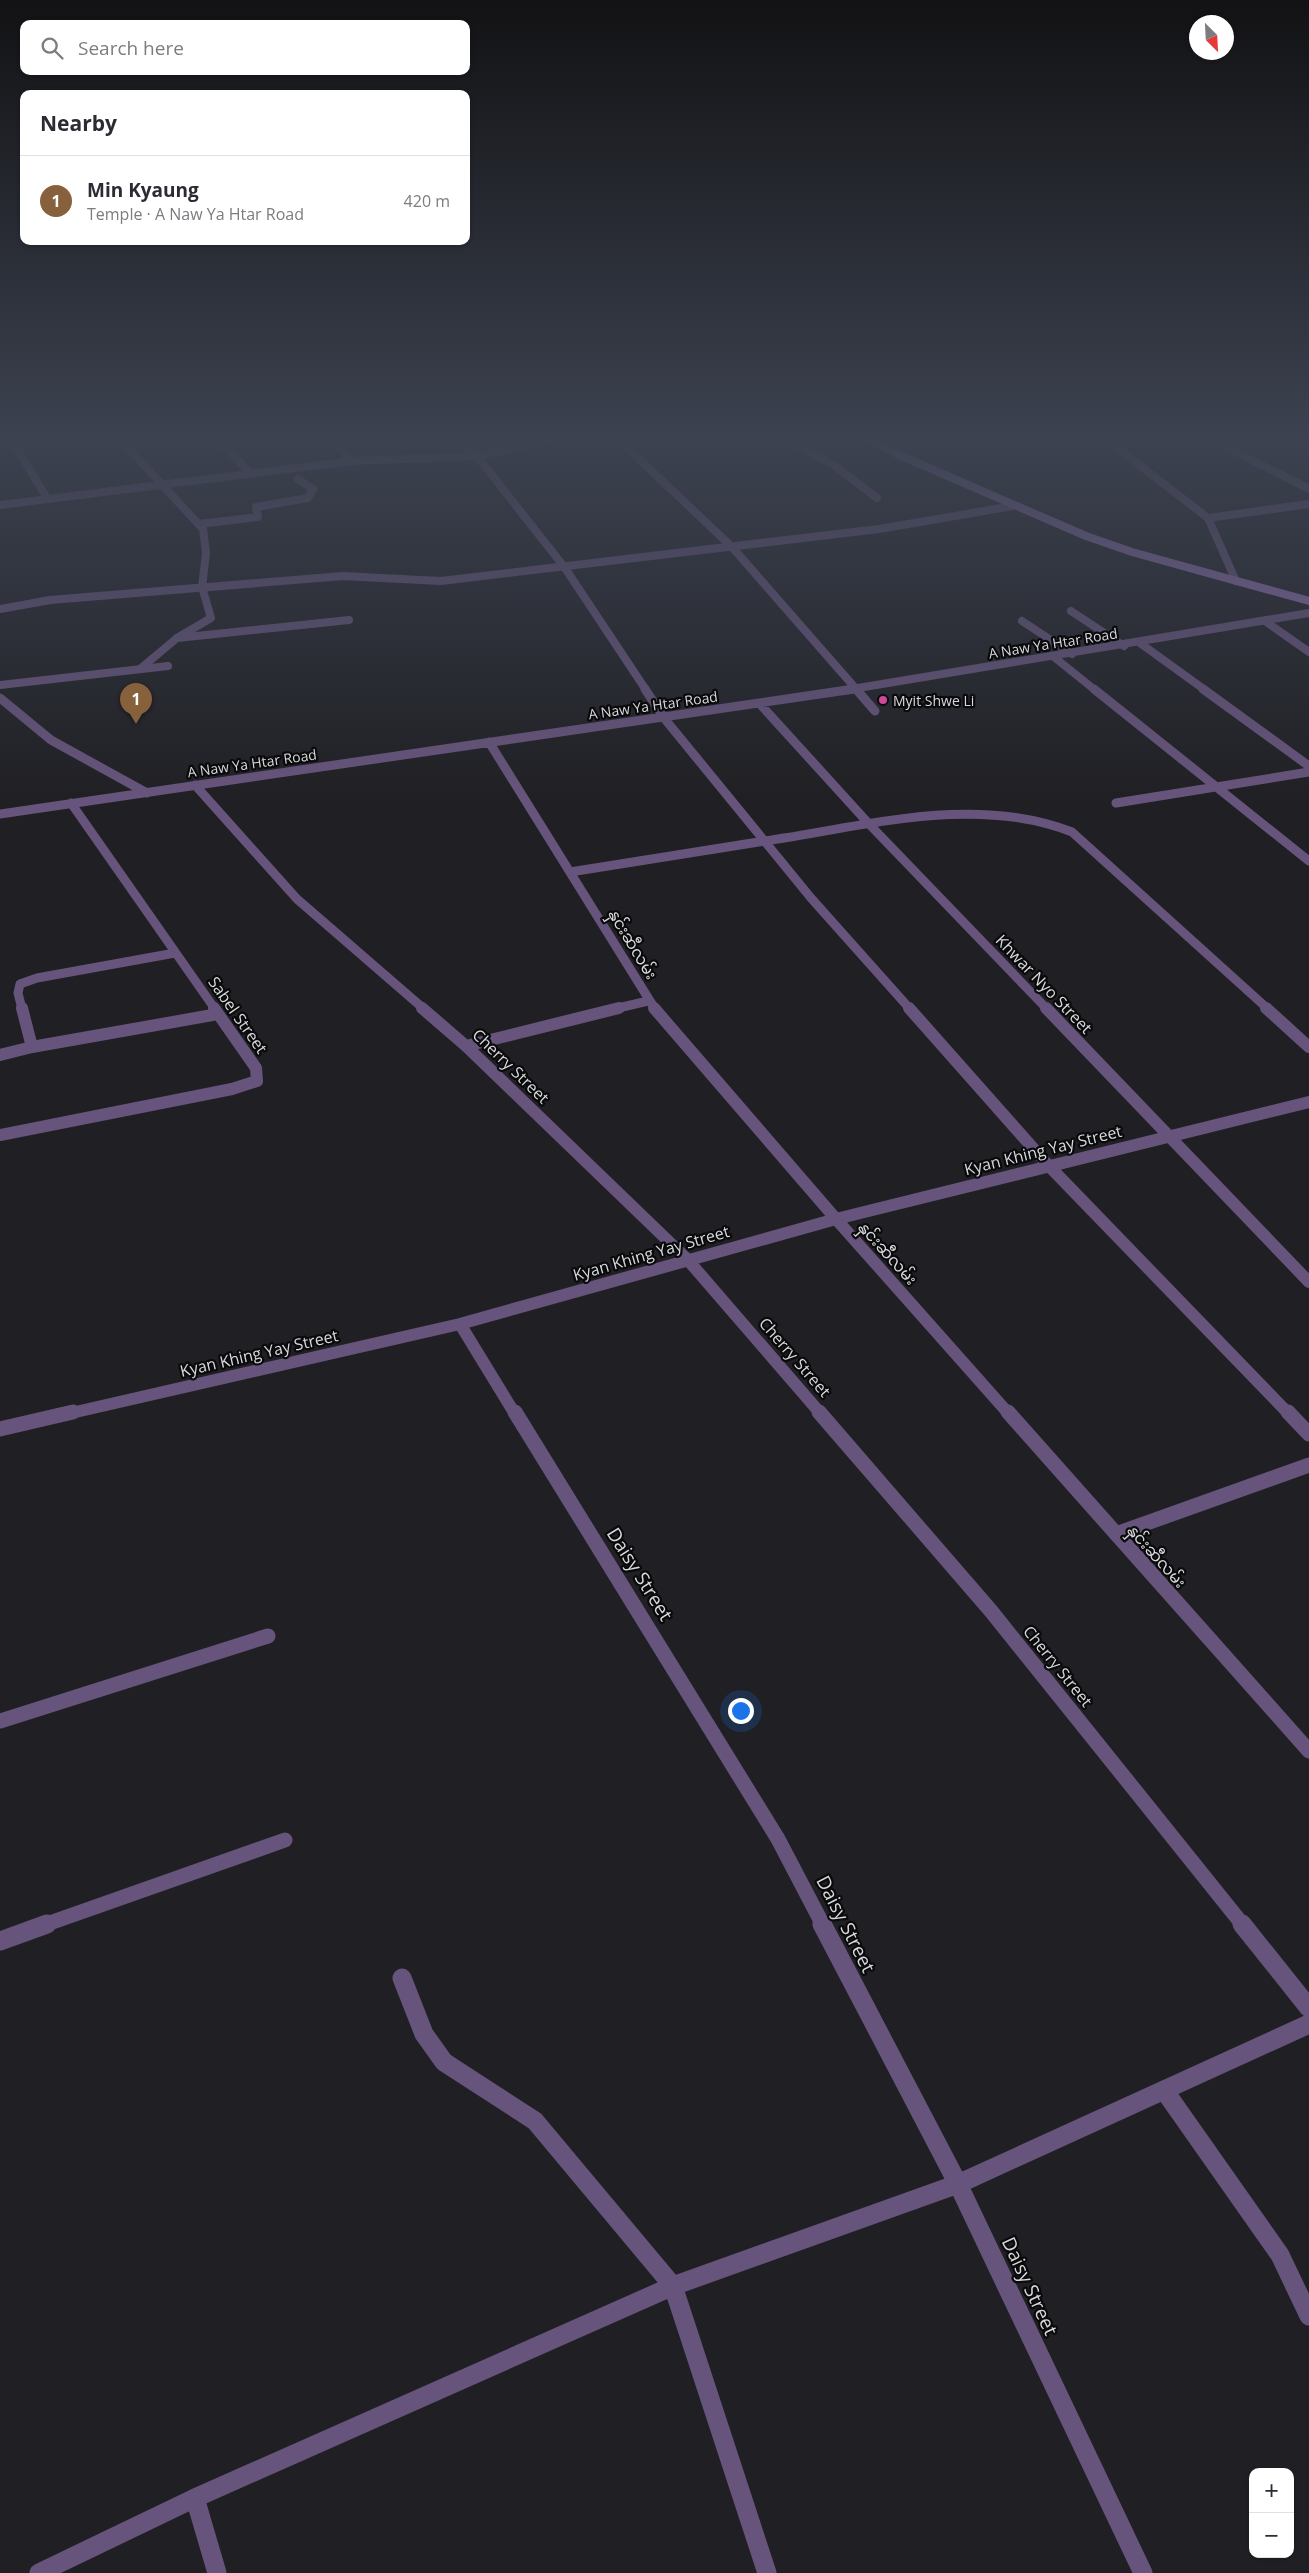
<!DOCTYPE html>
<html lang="en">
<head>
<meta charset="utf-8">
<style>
	:root { --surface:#fff; --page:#f7f7f7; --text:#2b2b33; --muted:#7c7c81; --line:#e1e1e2; --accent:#86613c }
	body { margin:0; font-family:"Open Sans","Noto Sans Myanmar",sans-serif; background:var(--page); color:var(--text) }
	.controls { position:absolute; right:15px; bottom:15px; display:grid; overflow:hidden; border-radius:10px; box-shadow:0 1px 4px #0004 }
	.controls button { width:45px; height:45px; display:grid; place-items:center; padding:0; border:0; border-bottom:1px solid var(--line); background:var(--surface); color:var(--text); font:25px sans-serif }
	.compass { position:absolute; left:1189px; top:15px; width:45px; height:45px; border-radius:50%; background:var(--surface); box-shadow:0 1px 4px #0004; rotate:156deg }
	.you { position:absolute; left:740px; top:1710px; width:18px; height:18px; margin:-12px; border:4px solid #fff; border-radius:50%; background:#1a73e8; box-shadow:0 0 0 8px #1a73e833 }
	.badge { display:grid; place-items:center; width:32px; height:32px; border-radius:50%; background:var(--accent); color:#fff; font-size:16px; font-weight:700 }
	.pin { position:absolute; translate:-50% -41px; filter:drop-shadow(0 1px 2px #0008) }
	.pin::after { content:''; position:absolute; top:26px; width:18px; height:15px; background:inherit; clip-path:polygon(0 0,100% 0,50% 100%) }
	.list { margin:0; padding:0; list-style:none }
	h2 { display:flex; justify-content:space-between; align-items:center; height:65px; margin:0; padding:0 20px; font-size:21px }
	h2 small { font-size:16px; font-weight:400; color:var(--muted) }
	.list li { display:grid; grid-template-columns:32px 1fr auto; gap:15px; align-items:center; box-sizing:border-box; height:90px; padding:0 20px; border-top:1px solid var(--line) }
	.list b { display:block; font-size:19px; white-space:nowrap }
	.list p { margin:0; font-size:16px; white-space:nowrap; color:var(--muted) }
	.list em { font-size:16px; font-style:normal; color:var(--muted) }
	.icon { flex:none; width:28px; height:28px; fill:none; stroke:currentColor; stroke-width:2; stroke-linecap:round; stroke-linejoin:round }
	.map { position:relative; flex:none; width:1309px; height:2573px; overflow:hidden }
	.search { position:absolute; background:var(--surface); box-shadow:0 1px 4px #0004; left:20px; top:20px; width:450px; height:55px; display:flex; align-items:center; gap:12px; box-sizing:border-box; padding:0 18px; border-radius:10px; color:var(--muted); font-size:19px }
	.panel { position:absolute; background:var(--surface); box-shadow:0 1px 4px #0004; left:20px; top:90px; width:450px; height:155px; border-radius:10px }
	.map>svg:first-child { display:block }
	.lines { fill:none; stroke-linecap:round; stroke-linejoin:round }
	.lane-far1 { stroke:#67547c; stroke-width:8 }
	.lane { stroke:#67547c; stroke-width:19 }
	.street-far4 { stroke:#67547c; stroke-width:8 }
	.street-far3 { stroke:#67547c; stroke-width:9 }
	.street-far2 { stroke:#67547c; stroke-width:12 }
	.street-far1 { stroke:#67547c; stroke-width:15 }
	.street { stroke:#67547c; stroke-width:19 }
	.secondary { stroke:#9070b0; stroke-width:8 }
	.hotel-dot { fill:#d1479c; stroke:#0a0a0c; stroke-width:2 }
	.labels { text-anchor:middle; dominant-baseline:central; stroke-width:4.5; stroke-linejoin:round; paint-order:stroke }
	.far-street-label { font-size:14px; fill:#d8d9db; stroke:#0a0a0c }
	.far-poi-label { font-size:14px; fill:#d8d9db; stroke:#0a0a0c; text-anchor:start }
	.street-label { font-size:16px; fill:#d8d9db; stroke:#0a0a0c }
	.near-street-label { font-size:19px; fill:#d8d9db; stroke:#0a0a0c }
</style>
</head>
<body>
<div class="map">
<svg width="1309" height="2573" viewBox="0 0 1309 2573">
	<rect width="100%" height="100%" fill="#202024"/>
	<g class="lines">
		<path class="lane-far1" d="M 199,524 L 258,517 L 256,507 L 308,498 L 313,489 L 298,479
			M 1071,611 L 1124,646
			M 1022,621 L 1072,654
			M 177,638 L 349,620
			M 140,669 L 177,638 L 211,618 L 202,587"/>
		<path class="lane" d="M 1164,2090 L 1280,2255 L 1309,2316"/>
		<path class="street-far4" d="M 10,437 L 47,498
			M 118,437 L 203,529 L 206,553 L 202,587
			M 216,437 L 250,473
			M 330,437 L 351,461
			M 453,437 L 477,456 L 565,568 L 646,690
			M 616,437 L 732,547 L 857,690
			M 779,437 L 831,463 L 877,498
			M 1103,437 L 1208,518 L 1236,581
			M 1207,437 L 1309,489
			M 0,505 L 351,461 L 477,456 L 563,437
			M 1208,518 L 1309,504
			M 0,609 L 50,600 L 343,576 L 441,581 L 879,529 L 1013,506
			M 1265,621 L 1309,652
			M 1140,643 L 1205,690
			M 1054,657 L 1095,690
			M 0,685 L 168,666
			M 846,690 L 1309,613"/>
		<path class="street-far3" d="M 645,689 L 664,718 L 811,898 L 910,1009
			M 856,689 L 875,711
			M 1094,689 L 1309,861
			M 1203,689 L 1309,766
			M 0,698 L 51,740 L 147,793
			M 760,704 L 869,824 L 1047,1009
			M 489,742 L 655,1009
			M 195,785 L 297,899 L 424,1009
			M 71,803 L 215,1009
			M 1116,803 L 1309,772
			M 0,814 L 854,689
			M 570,872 C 641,861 713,849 784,838 C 878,823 980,796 1072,832 L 1268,1009
			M 22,1009 L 18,993 L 20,984 L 37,978 L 175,953
			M 614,1009 L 648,1001"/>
		<path class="street-far2" d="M 22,1008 L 32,1047
			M 422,1008 L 466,1046 L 687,1259 L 821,1414
			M 654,1008 L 836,1219 L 1009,1414
			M 909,1008 L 1048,1165 L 1289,1414
			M 1046,1008 L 1309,1282
			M 1266,1008 L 1309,1047
			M 466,1046 L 619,1008
			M 0,1055 L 32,1047 L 218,1014
			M 0,1135 L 232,1089 L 257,1081 L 256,1068 L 214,1008
			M 460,1324 L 515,1414
			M 67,1414 L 460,1324 L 836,1219 L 1309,1102"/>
		<path class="street-far1" d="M 515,1412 L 778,1839 L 823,1925
			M 819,1412 L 991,1611 L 1243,1925
			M 1008,1412 L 1309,1751
			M 1288,1412 L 1309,1434
			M 0,1429 L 73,1412
			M 1116,1534 L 1309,1465
			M 0,1721 L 268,1636
			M 44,1925 L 285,1840"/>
		<path class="street" d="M 822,1924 L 958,2184 L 1143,2573
			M 1242,1924 L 1309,2008
			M 0,1941 L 47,1924
			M 402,1978 L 424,2034 L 444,2062 L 535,2121 L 673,2286 L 767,2573
			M 195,2498 L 217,2573
			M 39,2573 L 195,2498 L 673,2286 L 958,2184 L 1309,2024"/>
		<path class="secondary" d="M 866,437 L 897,454 L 1086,536 L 1132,552 L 1309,601"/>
	</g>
	<linearGradient id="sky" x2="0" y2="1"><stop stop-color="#121214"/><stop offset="0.55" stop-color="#3c4250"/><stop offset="1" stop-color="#3c4250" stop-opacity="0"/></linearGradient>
	<rect width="1309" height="798" fill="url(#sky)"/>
	<circle class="hotel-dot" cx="883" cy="700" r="5"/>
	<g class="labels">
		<g class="far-street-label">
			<text transform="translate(1053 643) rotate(-9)">A Naw Ya Htar Road</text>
			<text transform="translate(653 705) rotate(-8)">A Naw Ya Htar Road</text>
			<text transform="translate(252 763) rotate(-8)">A Naw Ya Htar Road</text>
		</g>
		<g class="far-poi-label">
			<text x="893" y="700">Myit Shwe Li</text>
		</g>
		<g class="street-label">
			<text transform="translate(633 944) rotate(59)">နှင်းဆီလမ်း</text>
			<text transform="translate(1044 984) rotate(46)">Khwar Nyo Street</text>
			<text transform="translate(238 1015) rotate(55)">Sabel Street</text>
			<text transform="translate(511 1066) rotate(44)">Cherry Street</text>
			<text transform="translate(1043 1150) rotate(-14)">Kyan Khing Yay Street</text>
			<text transform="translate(651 1253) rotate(-16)">Kyan Khing Yay Street</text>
			<text transform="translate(888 1253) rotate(48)">နှင်းဆီလမ်း</text>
			<text transform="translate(259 1353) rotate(-13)">Kyan Khing Yay Street</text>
			<text transform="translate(795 1357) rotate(49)">Cherry Street</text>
			<text transform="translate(1157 1556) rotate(48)">နှင်းဆီလမ်း</text>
			<text transform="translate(1058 1666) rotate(51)">Cherry Street</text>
		</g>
		<g class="near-street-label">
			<text transform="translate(640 1574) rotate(58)">Daisy Street</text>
			<text transform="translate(846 1924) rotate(63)">Daisy Street</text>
			<text transform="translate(1030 2286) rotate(65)">Daisy Street</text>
		</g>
	</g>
</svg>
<div class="controls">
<button>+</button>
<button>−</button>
</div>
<svg class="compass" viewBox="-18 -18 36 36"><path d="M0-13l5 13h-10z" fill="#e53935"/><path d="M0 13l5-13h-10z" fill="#7c7c81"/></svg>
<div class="you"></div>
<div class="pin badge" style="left:136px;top:724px">1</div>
<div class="search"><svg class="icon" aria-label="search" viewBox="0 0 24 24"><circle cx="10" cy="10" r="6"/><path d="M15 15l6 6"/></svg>Search here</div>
<section class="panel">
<h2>Nearby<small></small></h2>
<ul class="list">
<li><span class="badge">1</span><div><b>Min Kyaung</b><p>Temple · A Naw Ya Htar Road</p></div><em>420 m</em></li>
</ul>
</section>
</div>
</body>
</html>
